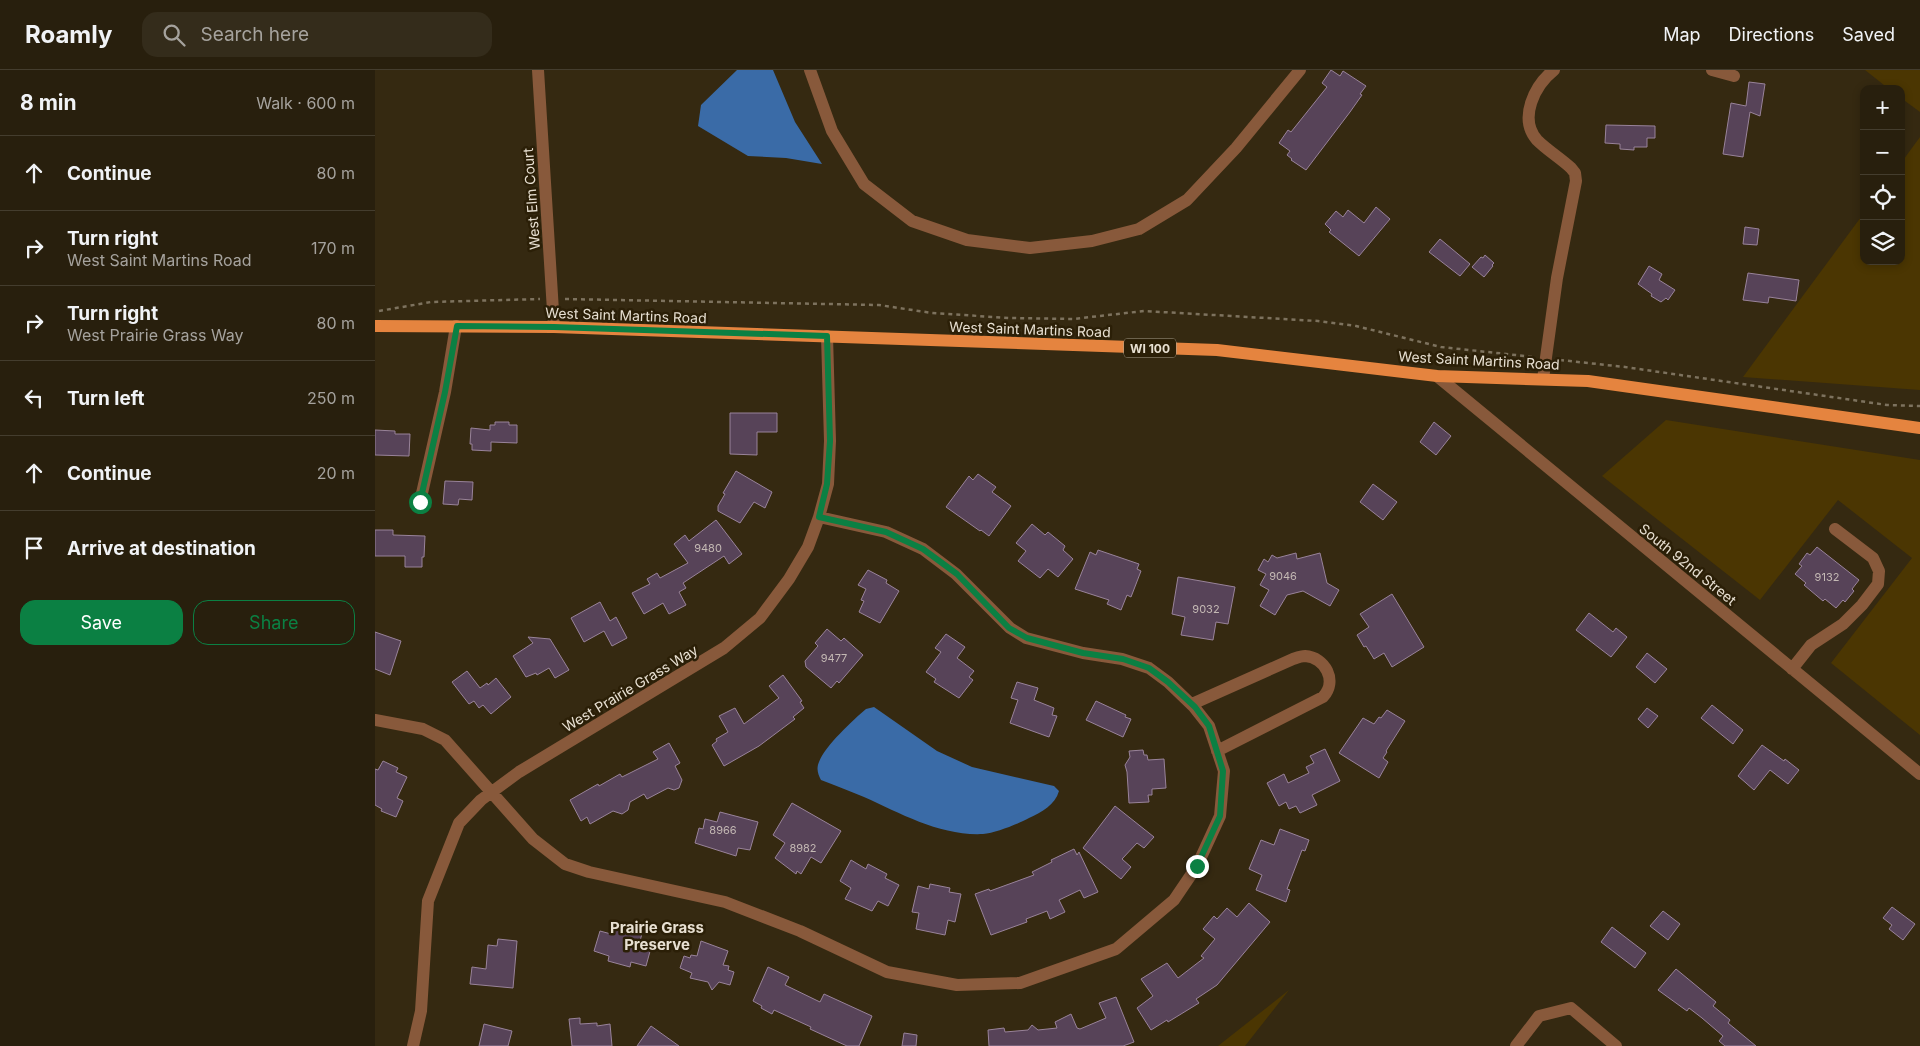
<!DOCTYPE html>
<html lang="en">
<head>
<meta charset="utf-8">
<style>
	:root { --surface:#281f0d; --page:#342c1b; --text:#f1f3f6; --muted:#a5a29d; --line:#443d2e; --accent:#0b8043 }
	body { margin:0; font-family:Inter,sans-serif; background:var(--page); color:var(--text) }
	.controls { position:absolute; right:15px; top:15px; display:grid; overflow:hidden; border-radius:10px; box-shadow:0 2px 8px #0003 }
	.controls button { width:45px; height:45px; display:grid; place-items:center; padding:0; border:0; border-bottom:1px solid var(--line); background:var(--surface); color:var(--text); font:25px sans-serif }
	.stop { position:absolute; width:15px; height:15px; margin:-11px; border:4px solid #0b8043; border-radius:50%; background:#fff }
	.stop.end { background:#0b8043; border-color:#fff; box-shadow:0 1px 5px #0008 }
	.list { margin:0; padding:0; list-style:none }
	h2 { display:flex; justify-content:space-between; align-items:center; height:65px; margin:0; padding:0 20px; font-size:21px }
	h2 small { font-size:16px; font-weight:400; color:var(--muted) }
	.list li { display:grid; grid-template-columns:32px 1fr auto; gap:15px; align-items:center; box-sizing:border-box; height:75px; padding:0 20px; border-top:1px solid var(--line) }
	.list b { display:block; font-size:19px; white-space:nowrap }
	.list p { margin:0; font-size:16px; white-space:nowrap; color:var(--muted) }
	.list em { font-size:16px; font-style:normal; color:var(--muted) }
	.actions { display:flex; gap:10px; padding:15px 20px }
	.actions a { flex:1; padding:11px 0; border:1px solid var(--accent); border-radius:15px; text-align:center; font-size:18px; color:var(--accent) }
	.actions .main { background:var(--accent); color:#fff }
	.icon { flex:none; width:28px; height:28px; fill:none; stroke:currentColor; stroke-width:2; stroke-linecap:round; stroke-linejoin:round }
	.map { position:relative; flex:none; width:1545px; height:976px; overflow:hidden }
	header { display:flex; align-items:center; gap:30px; box-sizing:border-box; height:70px; padding:0 25px; background:var(--surface); border-bottom:1px solid var(--line) }
	header strong { font-size:24px }
	nav { display:flex; gap:28px; margin-inline-start:auto; font-size:18px }
	.search { width:350px; height:45px; background:var(--page); display:flex; align-items:center; gap:12px; box-sizing:border-box; padding:0 18px; border-radius:15px; color:var(--muted); font-size:19px }
	main { display:flex }
	aside { flex:1; background:var(--surface) }
	.map>svg:first-child { display:block }
	.green { fill:#4b3602 }
	.water { fill:#3a6ba7 }
	.building { fill:#574358; stroke:#99839a }
	.lines { fill:none; stroke-linecap:round; stroke-linejoin:round }
	.path { stroke:#7d725e; stroke-width:2.5; stroke-dasharray:4 4; stroke-linecap:butt }
	.minor { stroke:#88593b; stroke-width:12 }
	.major { stroke:#e5843f; stroke-width:12 }
	.route { stroke:#0b8043; stroke-width:6 }
	.labels { text-anchor:middle; dominant-baseline:central; stroke-width:5; stroke-linejoin:round; paint-order:stroke }
	.number-label { font-size:11px; fill:#c4b9b4 }
	.shield { fill:#2b1f07; stroke:#afa695; stroke-width:1 }
	.shield-label { font-size:12px; font-weight:bold; fill:#e8e0d2 }
	.street-label { font-size:14px; fill:#e8e0d2; stroke:#2b1f07 }
	.neighbourhood-label { font-size:15px; font-weight:bold; fill:#e8e0d2; stroke:#2b1f07 }
</style>
</head>
<body>
<header>
<strong>Roamly</strong>
<div class="search"><svg class="icon" aria-label="search" viewBox="0 0 24 24"><circle cx="10" cy="10" r="6"/><path d="M15 15l6 6"/></svg>Search here</div>
<nav><a>Map</a><a>Directions</a><a>Saved</a></nav>
</header>
<main>
<aside>
<h2>8 min<small>Walk · 600 m</small></h2>
<ul class="list">
<li><svg class="icon" aria-label="ahead" viewBox="0 0 24 24"><path d="M12 20V5M6 11l6-6 6 6"/></svg><div><b>Continue</b></div><em>80 m</em></li>
<li><svg class="icon" aria-label="right" viewBox="0 0 24 24"><path d="M7 20v-9h11M14 6l5 5-5 5"/></svg><div><b>Turn right</b><p>West Saint Martins Road</p></div><em>170 m</em></li>
<li><svg class="icon" aria-label="right" viewBox="0 0 24 24"><path d="M7 20v-9h11M14 6l5 5-5 5"/></svg><div><b>Turn right</b><p>West Prairie Grass Way</p></div><em>80 m</em></li>
<li><svg class="icon" aria-label="left" viewBox="0 0 24 24"><path d="M17 20v-9H6M10 6l-5 5 5 5"/></svg><div><b>Turn left</b></div><em>250 m</em></li>
<li><svg class="icon" aria-label="ahead" viewBox="0 0 24 24"><path d="M12 20V5M6 11l6-6 6 6"/></svg><div><b>Continue</b></div><em>20 m</em></li>
<li><svg class="icon" aria-label="arrive" viewBox="0 0 24 24"><path d="M6 21V4h12l-3 4 3 4H6"/></svg><div><b>Arrive at destination</b></div></li>
</ul>
<div class="actions"><a class="main">Save</a><a>Share</a></div>
</aside>
<div class="map">
<svg width="1545" height="976" viewBox="0 0 1545 976">
	<rect width="100%" height="100%" fill="#352911"/>
	<path class="green" d="M 1490,0 L 1545,0 L 1545,42 L 1526,28 L 1526,19 L 1514,19 Z
		M 1545,67 L 1545,320 L 1368,307 L 1489,143 L 1489,191 L 1526,191 L 1526,93 Z
		M 1291,350 L 1545,390 L 1545,665 L 1456,593 L 1537,488 L 1463,430 L 1385,530 L 1227,406 Z
		M 914,920 L 870,976 L 843,976 Z"/>
	<path class="water" d="M 362,0 L 398,0 L 420,52 L 447,94 L 411,88 L 373,86 L 323,56 L 326,35 Z
		M 499,637 L 562,681 L 597,697 L 679,716 L 684,721 C 680,735 667,742 654,748 C 643,754 621,763 608,764 C 565,766 527,744 489,727 C 475,721 461,716 446,710 C 443,704 441,699 444,692 C 450,676 478,650 491,639 Z"/>
	<path class="building" d="M 956,0 L 965,6 L 968,1 L 991,16 L 985,24 L 987,25 L 975,42 L 931,100 L 916,90 L 917,89 L 912,85 L 915,81 L 904,73 L 913,60 L 916,62 L 952,17 L 947,13 Z
		M 1374,12 L 1390,14 L 1385,46 L 1375,42 L 1368,87 L 1348,84 L 1356,33 L 1371,36 Z
		M 1231,55 L 1280,56 L 1280,68 L 1272,68 L 1272,77 L 1259,77 L 1259,80 L 1245,79 L 1245,74 L 1230,73 Z
		M 1001,137 L 1015,149 L 984,186 L 954,162 L 956,160 L 950,154 L 961,141 L 968,147 L 973,140 L 989,153 Z
		M 1370,157 L 1384,159 L 1382,175 L 1368,174 Z
		M 1065,169 L 1095,194 L 1085,206 L 1054,182 Z
		M 1110,185 L 1119,193 L 1117,195 L 1118,196 L 1109,207 L 1097,197 L 1106,187 L 1108,188 Z
		M 1274,196 L 1287,204 L 1284,210 L 1300,220 L 1293,230 L 1291,228 L 1286,232 L 1276,226 L 1277,224 L 1263,214 Z
		M 1373,203 L 1424,210 L 1421,231 L 1394,227 L 1393,233 L 1368,230 Z
		M 355,343 L 402,343 L 402,362 L 382,362 L 382,385 L 355,384 Z
		M 120,352 L 134,352 L 134,355 L 142,355 L 142,373 L 116,372 L 116,381 L 97,380 L 97,374 L 95,374 L 96,358 L 115,360 L 115,355 L 120,355 Z
		M 1059,352 L 1076,366 L 1061,385 L 1045,372 Z
		M 0,360 L 20,361 L 20,364 L 35,364 L 34,386 L 0,385 Z
		M 361,401 L 397,422 L 390,438 L 379,432 L 365,453 L 343,441 L 343,436 L 350,424 L 348,423 Z
		M 603,404 L 621,417 L 617,422 L 636,436 L 614,466 L 606,460 L 605,461 L 571,437 L 594,406 L 598,410 Z
		M 70,411 L 98,412 L 97,430 L 84,429 L 83,435 L 68,434 Z
		M 998,414 L 1022,432 L 1008,450 L 985,432 Z
		M 341,450 L 367,484 L 354,494 L 349,486 L 308,513 L 311,518 L 304,522 L 311,535 L 294,544 L 288,533 L 269,544 L 257,523 L 275,514 L 272,509 L 282,503 L 285,508 L 313,493 L 299,474 L 310,465 L 314,471 Z
		M 657,454 L 670,465 L 673,462 L 690,476 L 688,480 L 698,489 L 683,507 L 673,499 L 665,508 L 643,491 L 651,481 L 641,473 Z
		M 0,460 L 18,460 L 18,465 L 50,466 L 49,487 L 47,487 L 47,497 L 30,497 L 30,486 L 0,486 Z
		M 1442,477 L 1484,510 L 1477,519 L 1479,521 L 1470,532 L 1468,530 L 1461,538 L 1450,529 L 1448,531 L 1429,515 L 1431,513 L 1420,504 L 1427,496 L 1424,494 L 1432,483 L 1435,485 Z
		M 723,480 L 764,494 L 762,499 L 766,501 L 756,527 L 752,525 L 746,540 L 732,534 L 734,530 L 700,519 L 715,482 L 721,485 Z
		M 921,483 L 922,489 L 945,483 L 952,513 L 964,520 L 955,536 L 928,521 L 912,525 L 900,545 L 885,536 L 894,520 L 885,515 L 891,504 L 883,500 L 889,489 L 893,492 L 897,485 L 902,488 Z
		M 493,500 L 512,510 L 511,513 L 524,521 L 505,553 L 484,542 L 489,531 L 486,530 L 491,519 L 483,515 Z
		M 803,507 L 860,517 L 853,554 L 841,552 L 838,570 L 806,565 L 810,547 L 797,544 Z
		M 1017,524 L 1049,577 L 1017,597 L 1009,583 L 999,589 L 991,576 L 989,577 L 982,565 L 994,557 L 985,544 Z
		M 225,532 L 235,551 L 241,547 L 252,568 L 237,576 L 229,561 L 209,572 L 196,548 Z
		M 1214,543 L 1238,562 L 1241,558 L 1252,567 L 1236,587 L 1201,560 Z
		M 452,559 L 466,571 L 469,568 L 488,585 L 464,613 L 462,611 L 456,618 L 431,597 L 430,591 L 443,576 L 440,573 Z
		M 0,562 L 26,571 L 15,605 L 0,599 Z
		M 571,564 L 590,577 L 582,588 L 599,601 L 594,607 L 598,610 L 584,628 L 559,612 L 561,609 L 551,602 L 566,582 L 560,578 Z
		M 153,567 L 175,569 L 194,600 L 180,608 L 174,598 L 162,605 L 161,603 L 151,607 L 138,586 L 158,573 Z
		M 1272,583 L 1292,599 L 1280,613 L 1261,597 Z
		M 92,601 L 105,618 L 112,613 L 113,615 L 121,608 L 136,627 L 116,644 L 108,635 L 104,638 L 99,631 L 94,634 L 77,612 Z
		M 408,605 L 427,631 L 425,632 L 429,638 L 418,647 L 420,649 L 384,676 L 349,696 L 337,675 L 342,671 L 341,669 L 353,662 L 344,646 L 360,638 L 369,654 L 404,628 L 394,616 Z
		M 642,612 L 663,618 L 659,630 L 679,638 L 677,645 L 682,646 L 674,667 L 635,653 L 643,630 L 636,628 Z
		M 721,631 L 751,645 L 750,647 L 756,649 L 748,667 L 711,650 Z
		M 1337,635 L 1368,660 L 1358,674 L 1326,648 Z
		M 1272,638 L 1283,646 L 1273,658 L 1263,649 Z
		M 1012,640 L 1030,651 L 1011,681 L 1012,682 L 1008,688 L 1013,692 L 1004,708 L 964,683 L 988,648 L 999,654 L 1004,647 L 1006,648 Z
		M 294,673 L 305,693 L 300,696 L 307,710 L 304,718 L 299,720 L 293,718 L 272,729 L 269,724 L 255,732 L 253,740 L 247,744 L 238,741 L 215,754 L 212,747 L 206,751 L 195,730 L 223,714 L 224,716 L 245,704 L 247,707 L 283,689 L 278,682 Z
		M 1387,675 L 1409,691 L 1410,689 L 1424,700 L 1413,714 L 1395,700 L 1379,720 L 1363,706 Z
		M 950,679 L 965,711 L 937,725 L 942,735 L 925,743 L 921,736 L 914,739 L 911,732 L 904,736 L 892,713 L 909,704 L 913,713 L 934,703 L 931,697 L 939,693 L 935,686 Z
		M 768,680 L 769,685 L 772,685 L 773,690 L 789,689 L 791,718 L 777,719 L 777,725 L 773,725 L 774,732 L 754,733 L 752,702 L 750,695 L 755,687 L 754,681 Z
		M 8,691 L 23,698 L 21,702 L 32,707 L 22,728 L 28,731 L 21,747 L 6,741 L 7,739 L 0,735 L 0,699 L 3,700 Z
		M 417,733 L 466,761 L 446,793 L 436,787 L 426,804 L 422,801 L 421,804 L 400,788 L 410,773 L 398,765 Z
		M 740,736 L 779,767 L 769,778 L 762,773 L 747,789 L 756,797 L 746,809 L 708,778 Z
		M 345,742 L 383,752 L 375,780 L 363,778 L 361,786 L 320,773 L 324,758 L 328,759 L 330,749 L 342,752 Z
		M 905,759 L 934,770 L 930,781 L 927,780 L 912,819 L 915,820 L 911,832 L 881,820 L 887,805 L 874,799 L 886,770 L 899,775 Z
		M 699,779 L 702,785 L 704,782 L 723,822 L 709,828 L 705,820 L 684,830 L 690,842 L 675,849 L 672,841 L 651,849 L 652,852 L 616,865 L 600,824 L 614,819 L 615,821 L 659,805 L 657,802 L 677,792 L 676,790 Z
		M 476,790 L 491,799 L 493,794 L 512,804 L 510,808 L 524,815 L 513,836 L 503,831 L 497,841 L 470,829 L 476,818 L 465,811 Z
		M 555,814 L 575,818 L 574,822 L 586,824 L 580,852 L 573,850 L 570,865 L 541,859 L 544,843 L 537,842 L 543,816 L 554,819 Z
		M 874,833 L 895,852 L 842,915 L 821,929 L 824,933 L 793,952 L 792,950 L 776,960 L 762,938 L 778,926 L 766,909 L 792,893 L 803,908 L 829,888 L 826,886 L 840,869 L 828,859 L 839,846 L 842,849 L 852,838 L 862,847 Z
		M 1517,837 L 1540,854 L 1528,870 L 1514,859 L 1517,855 L 1508,848 Z
		M 1288,841 L 1305,854 L 1293,870 L 1275,856 Z
		M 239,852 L 268,860 L 265,871 L 277,874 L 271,896 L 256,892 L 255,897 L 233,891 L 234,886 L 219,881 L 225,861 L 236,864 Z
		M 1237,857 L 1271,883 L 1260,898 L 1226,872 Z
		M 123,869 L 142,871 L 138,918 L 95,914 L 97,897 L 111,899 L 113,875 L 122,876 Z
		M 326,871 L 353,881 L 348,895 L 354,896 L 353,900 L 359,902 L 355,915 L 344,912 L 337,920 L 333,912 L 315,908 L 317,903 L 305,898 L 309,886 L 315,888 L 316,885 L 322,886 Z
		M 393,897 L 414,907 L 410,915 L 445,932 L 449,924 L 497,946 L 484,976 L 472,976 L 435,959 L 436,957 L 399,940 L 397,944 L 386,938 L 387,936 L 378,931 Z
		M 1301,899 L 1341,932 L 1338,936 L 1355,950 L 1353,953 L 1381,976 L 1350,976 L 1344,971 L 1348,966 L 1327,948 L 1314,938 L 1312,941 L 1283,920 Z
		M 741,927 L 759,972 L 748,976 L 614,976 L 613,960 L 629,958 L 630,962 L 653,960 L 657,955 L 663,960 L 682,958 L 680,952 L 696,944 L 702,958 L 705,959 L 731,948 L 724,933 Z
		M 205,948 L 205,954 L 222,953 L 222,956 L 235,954 L 237,976 L 197,976 L 194,949 Z
		M 109,954 L 137,961 L 133,976 L 104,976 Z
		M 276,956 L 304,976 L 262,976 Z
		M 529,963 L 542,965 L 541,976 L 527,976 Z"/>
	<g class="lines">
		<path class="path" d="M 190,229 L 504,235 L 557,243 L 634,248 L 698,249 L 769,241 L 943,251 L 981,256 L 1066,277 L 1159,287
			M 4,241 L 56,232 L 165,229
			M 1185,290 L 1250,297 L 1512,335 L 1545,336"/>
		<path class="minor" d="M 163,0 L 179,257
			M 435,0 L 457,61 L 489,114 L 537,151 L 592,170 L 655,178 L 717,171 L 764,159 L 812,130 L 861,78 L 925,0
			M 1337,0 L 1359,6
			M 1062,306 L 1545,704
			M 1168,309 L 1182,208 L 1201,111 L 1200,103 L 1196,98 C 1185,88 1172,80 1162,70 C 1143,48 1160,15 1179,0
			M 45,432 L 70,322 L 81,256
			M 1417,599 L 1436,575 L 1468,554 L 1487,535 L 1503,514 L 1504,501 L 1498,488 L 1460,459
			M 817,634 L 918,589 C 921,588 926,586 930,586 C 950,587 963,611 948,627 L 842,681
			M 0,650 L 48,659 L 70,670 L 158,769 L 190,794 L 214,802 L 350,832 L 425,861 L 512,902 L 582,915 L 645,913 L 741,879 L 799,830 L 822,796 L 845,746 L 849,701 L 834,656 L 819,637 L 793,612 L 774,598 L 747,589 L 708,583 L 651,568 L 635,558 L 581,504 L 548,479 L 511,462 L 444,447
			M 38,976 L 46,941 L 53,831 L 84,753 L 106,730 L 144,702 L 349,578 L 385,548 L 414,509 L 433,477 L 444,447 L 453,414 L 455,371 L 452,266
			M 1141,976 L 1164,946 L 1196,938 L 1241,976"/>
		<path class="major" d="M 0,256 L 179,257 L 842,280 L 1062,306 L 1213,311 L 1545,358"/>
	</g>
	<g class="lines">
		<path class="route" d="M 45,432 L 70,322 L 82,256 L 179,257 L 452,266 L 455,371 L 452,414 L 444,447 L 511,462 L 548,479 L 582,504 L 634,558 L 652,568 L 708,583 L 748,589 L 774,598 L 793,612 L 820,637 L 834,656 L 848,701 L 845,746 L 822,796"/>
	</g>
	<g class="labels">
		<g class="number-label">
			<text x="333" y="478">9480</text>
			<text x="908" y="506">9046</text>
			<text x="1452" y="507">9132</text>
			<text x="831" y="539">9032</text>
			<text x="459" y="588">9477</text>
			<text x="348" y="760">8966</text>
			<text x="428" y="778">8982</text>
		</g>
		<rect class="shield" x="749" y="268.5" width="52" height="19" rx="4"/>
		<g class="shield-label">
			<text x="775" y="278">WI 100</text>
		</g>
		<g class="street-label">
			<text transform="translate(156 129) rotate(-94)">West Elm Court</text>
			<text transform="translate(251 245) rotate(2)">West Saint Martins Road</text>
			<text transform="translate(655 259) rotate(2)">West Saint Martins Road</text>
			<text transform="translate(1104 290) rotate(3)">West Saint Martins Road</text>
			<text transform="translate(1313 494) rotate(39)">South 92nd Street</text>
			<text transform="translate(255 618) rotate(-31)">West Prairie Grass Way</text>
		</g>
		<g class="neighbourhood-label">
			<text x="282" y="857">Prairie Grass<tspan x="282" dy="17">Preserve</tspan></text>
		</g>
	</g>
</svg>
<div class="controls">
<button>+</button>
<button>−</button>
<button><svg class="icon" aria-label="locate" viewBox="0 0 24 24"><circle cx="12" cy="12" r="6"/><path d="M12 2v4M12 18v4M2 12h4M18 12h4"/></svg></button>
<button><svg class="icon" aria-label="layers" viewBox="0 0 24 24"><path d="M12 4l9 5-9 5-9-5zM3 14l9 5 9-5"/></svg></button>
</div>
<div class="stop" style="left:45px;top:432px"></div>
<div class="stop end" style="left:822px;top:796px"></div>
</div>
</main>
</body>
</html>
